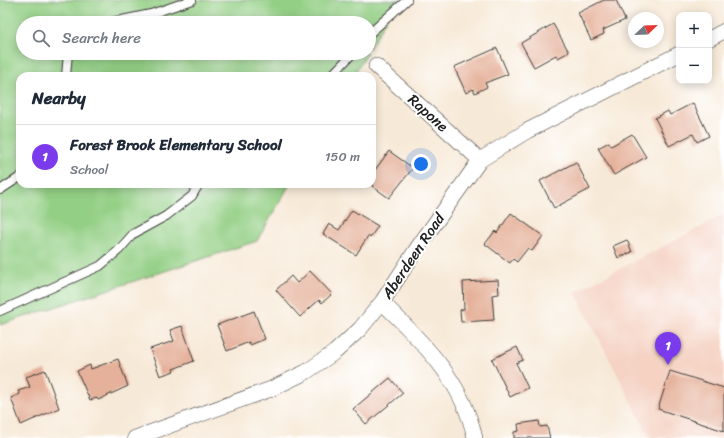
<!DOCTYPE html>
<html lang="en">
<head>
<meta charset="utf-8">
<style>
	:root { --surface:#fff; --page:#f2f2f3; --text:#1f2937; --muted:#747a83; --line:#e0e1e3; --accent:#7c3aed }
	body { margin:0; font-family:Sriracha,sans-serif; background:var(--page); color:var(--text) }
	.controls { position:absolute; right:12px; top:12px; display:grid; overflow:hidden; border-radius:8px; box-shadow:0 2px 10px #0003 }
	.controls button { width:36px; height:36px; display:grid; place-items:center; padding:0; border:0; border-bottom:1px solid var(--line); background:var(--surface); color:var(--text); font:20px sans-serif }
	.compass { position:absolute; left:628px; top:12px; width:36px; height:36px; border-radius:50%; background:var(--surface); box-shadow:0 2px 10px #0003; rotate:67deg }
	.you { position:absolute; left:421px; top:164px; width:14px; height:14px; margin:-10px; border:3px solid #fff; border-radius:50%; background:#1a73e8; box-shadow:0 0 0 6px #1a73e833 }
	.badge { display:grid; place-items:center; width:26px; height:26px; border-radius:50%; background:var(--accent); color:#fff; font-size:13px; font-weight:700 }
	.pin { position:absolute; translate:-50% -33px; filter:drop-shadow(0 1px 2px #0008) }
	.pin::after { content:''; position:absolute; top:21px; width:14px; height:12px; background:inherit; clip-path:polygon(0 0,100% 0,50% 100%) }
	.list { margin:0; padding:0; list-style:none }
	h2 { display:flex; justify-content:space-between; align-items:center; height:52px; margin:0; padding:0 16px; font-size:17px }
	h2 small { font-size:13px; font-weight:400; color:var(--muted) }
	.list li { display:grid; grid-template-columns:26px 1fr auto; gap:12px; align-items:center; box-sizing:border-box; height:64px; padding:0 16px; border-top:1px solid var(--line) }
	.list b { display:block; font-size:15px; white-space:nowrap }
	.list p { margin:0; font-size:13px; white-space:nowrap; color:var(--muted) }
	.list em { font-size:13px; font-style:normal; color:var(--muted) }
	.icon { flex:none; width:22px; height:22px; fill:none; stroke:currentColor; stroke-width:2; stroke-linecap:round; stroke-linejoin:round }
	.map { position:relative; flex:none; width:724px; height:438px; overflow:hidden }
	.search { position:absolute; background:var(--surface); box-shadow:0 2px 10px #0003; left:16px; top:16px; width:360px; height:44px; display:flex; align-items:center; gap:10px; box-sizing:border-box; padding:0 14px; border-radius:22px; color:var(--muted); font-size:15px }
	.panel { position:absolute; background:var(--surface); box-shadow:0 2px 10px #0003; left:16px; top:72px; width:360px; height:116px; border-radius:12px }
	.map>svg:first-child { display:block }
	.built { fill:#f5d2c2 }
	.green { fill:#93cf84; stroke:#587650 }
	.building { fill:#e5b19a }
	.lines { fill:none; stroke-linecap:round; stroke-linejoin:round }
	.service-casing { stroke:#3d3b38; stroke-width:10 }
	.minor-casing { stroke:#3d3b38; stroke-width:16 }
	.service { stroke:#fff; stroke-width:8 }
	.minor { stroke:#fff; stroke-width:15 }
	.labels { text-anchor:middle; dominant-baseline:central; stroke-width:4; stroke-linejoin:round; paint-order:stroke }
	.street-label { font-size:15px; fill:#1c1c1c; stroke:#fff }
</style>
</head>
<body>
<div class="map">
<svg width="724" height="438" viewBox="0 0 724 438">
	<rect width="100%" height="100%" fill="#fff"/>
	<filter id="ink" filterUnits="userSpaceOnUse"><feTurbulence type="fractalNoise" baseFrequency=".025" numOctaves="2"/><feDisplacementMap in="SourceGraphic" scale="8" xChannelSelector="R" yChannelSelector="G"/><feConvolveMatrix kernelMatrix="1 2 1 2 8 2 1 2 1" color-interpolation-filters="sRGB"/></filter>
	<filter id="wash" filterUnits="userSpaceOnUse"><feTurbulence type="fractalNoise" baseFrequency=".012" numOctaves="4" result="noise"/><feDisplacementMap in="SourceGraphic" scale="16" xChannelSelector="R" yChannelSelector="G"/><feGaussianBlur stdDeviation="0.9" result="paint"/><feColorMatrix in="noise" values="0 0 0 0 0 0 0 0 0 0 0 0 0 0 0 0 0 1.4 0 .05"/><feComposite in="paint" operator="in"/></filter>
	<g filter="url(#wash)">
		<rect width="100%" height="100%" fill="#f7e9d7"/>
		<path class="built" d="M 724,215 L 724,438 L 650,438 L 575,292 Z"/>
		<path class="green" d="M 0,0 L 400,0 L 396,2 L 369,49 L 369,23 L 23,23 L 23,53 L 367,53 L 353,76 L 20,76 L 20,184 L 290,184 L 257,241 L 0,325 Z"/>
		<g id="blocks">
			<path class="building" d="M 604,0 L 616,0 L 625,20 L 603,30 L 604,34 L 591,40 L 578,13 Z
				M 553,24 L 569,52 L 558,58 L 556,55 L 534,67 L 521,43 Z
				M 497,48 L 508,74 L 485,83 L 487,87 L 475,93 L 473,89 L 466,93 L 454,67 Z
				M 693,103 L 709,136 L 697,142 L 693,134 L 669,146 L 655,118 L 668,111 L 670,115 Z
				M 632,134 L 646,157 L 614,175 L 598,148 L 609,142 L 611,146 Z
				M 389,151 L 413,168 L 389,198 L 372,186 L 372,174 Z
				M 576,162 L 590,189 L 554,208 L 540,181 Z
				M 352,210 L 378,226 L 370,238 L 368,236 L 356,255 L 323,234 L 329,224 L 339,230 Z
				M 511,213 L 543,236 L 532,251 L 528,248 L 517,262 L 513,259 L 510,263 L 485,244 L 495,231 L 497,233 Z
				M 627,240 L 632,252 L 618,258 L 613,246 Z
				M 310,271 L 332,294 L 322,303 L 319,300 L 300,317 L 276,290 L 291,276 L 297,283 Z
				M 498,280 L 499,294 L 492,295 L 494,320 L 461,322 L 460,310 L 464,309 L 463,282 Z
				M 254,311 L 265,339 L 250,345 L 249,342 L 227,351 L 217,325 Z
				M 182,326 L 194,361 L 173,369 L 174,371 L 160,376 L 150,349 L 174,341 L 170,330 Z
				M 517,347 L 523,360 L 516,363 L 528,388 L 510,397 L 492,359 Z
				M 118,359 L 128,386 L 98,400 L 97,398 L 90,400 L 77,371 L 90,365 L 91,369 Z
				M 45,370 L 59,408 L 21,425 L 11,398 L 20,394 L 18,391 L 30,387 L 26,377 Z
				M 670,371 L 724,388 L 724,431 L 658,409 Z
				M 390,378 L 403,393 L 366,424 L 353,409 Z
				M 539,421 L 540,427 L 547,426 L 550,438 L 514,438 L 514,432 L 519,431 L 518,424 Z"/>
		</g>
	</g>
	<g filter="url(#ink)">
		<use href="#blocks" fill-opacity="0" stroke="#3d3b38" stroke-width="1"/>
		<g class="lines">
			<defs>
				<path id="service" d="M 107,23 L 151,14 L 192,0
					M 369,34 L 407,0
					M 66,76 L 68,53
					M 331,76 L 353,53
					M 0,190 L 20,177
					M 0,311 L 100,266 L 119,250 L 133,234 L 166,216 L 192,196 L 199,184"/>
				<path id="minor" d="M 709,39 L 724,31
					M 376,66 L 480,160
					M 382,302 C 423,343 462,379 475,438
					M 135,438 L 271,389 L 306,372 L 335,352 L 360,329 L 382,302 L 418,247 L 480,160 L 527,131 L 679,54"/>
			</defs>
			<use href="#service" class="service-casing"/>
			<use href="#minor" class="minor-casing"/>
			<use href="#service" class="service"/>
			<use href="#minor" class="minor"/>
		</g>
	</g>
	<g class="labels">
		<g class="street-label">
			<text transform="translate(428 113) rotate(42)">Rapone</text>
			<text transform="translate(413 256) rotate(-56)">Aberdeen Road</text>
		</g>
	</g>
</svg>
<div class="controls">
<button>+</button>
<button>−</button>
</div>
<svg class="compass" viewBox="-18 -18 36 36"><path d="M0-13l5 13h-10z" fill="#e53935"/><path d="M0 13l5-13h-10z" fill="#747a83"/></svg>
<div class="you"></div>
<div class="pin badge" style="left:668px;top:365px">1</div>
<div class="search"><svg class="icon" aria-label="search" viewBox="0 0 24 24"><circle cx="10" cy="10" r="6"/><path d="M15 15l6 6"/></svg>Search here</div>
<section class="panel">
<h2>Nearby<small></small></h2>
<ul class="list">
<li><span class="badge">1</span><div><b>Forest Brook Elementary School</b><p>School</p></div><em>150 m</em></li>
</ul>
</section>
</div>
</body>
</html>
